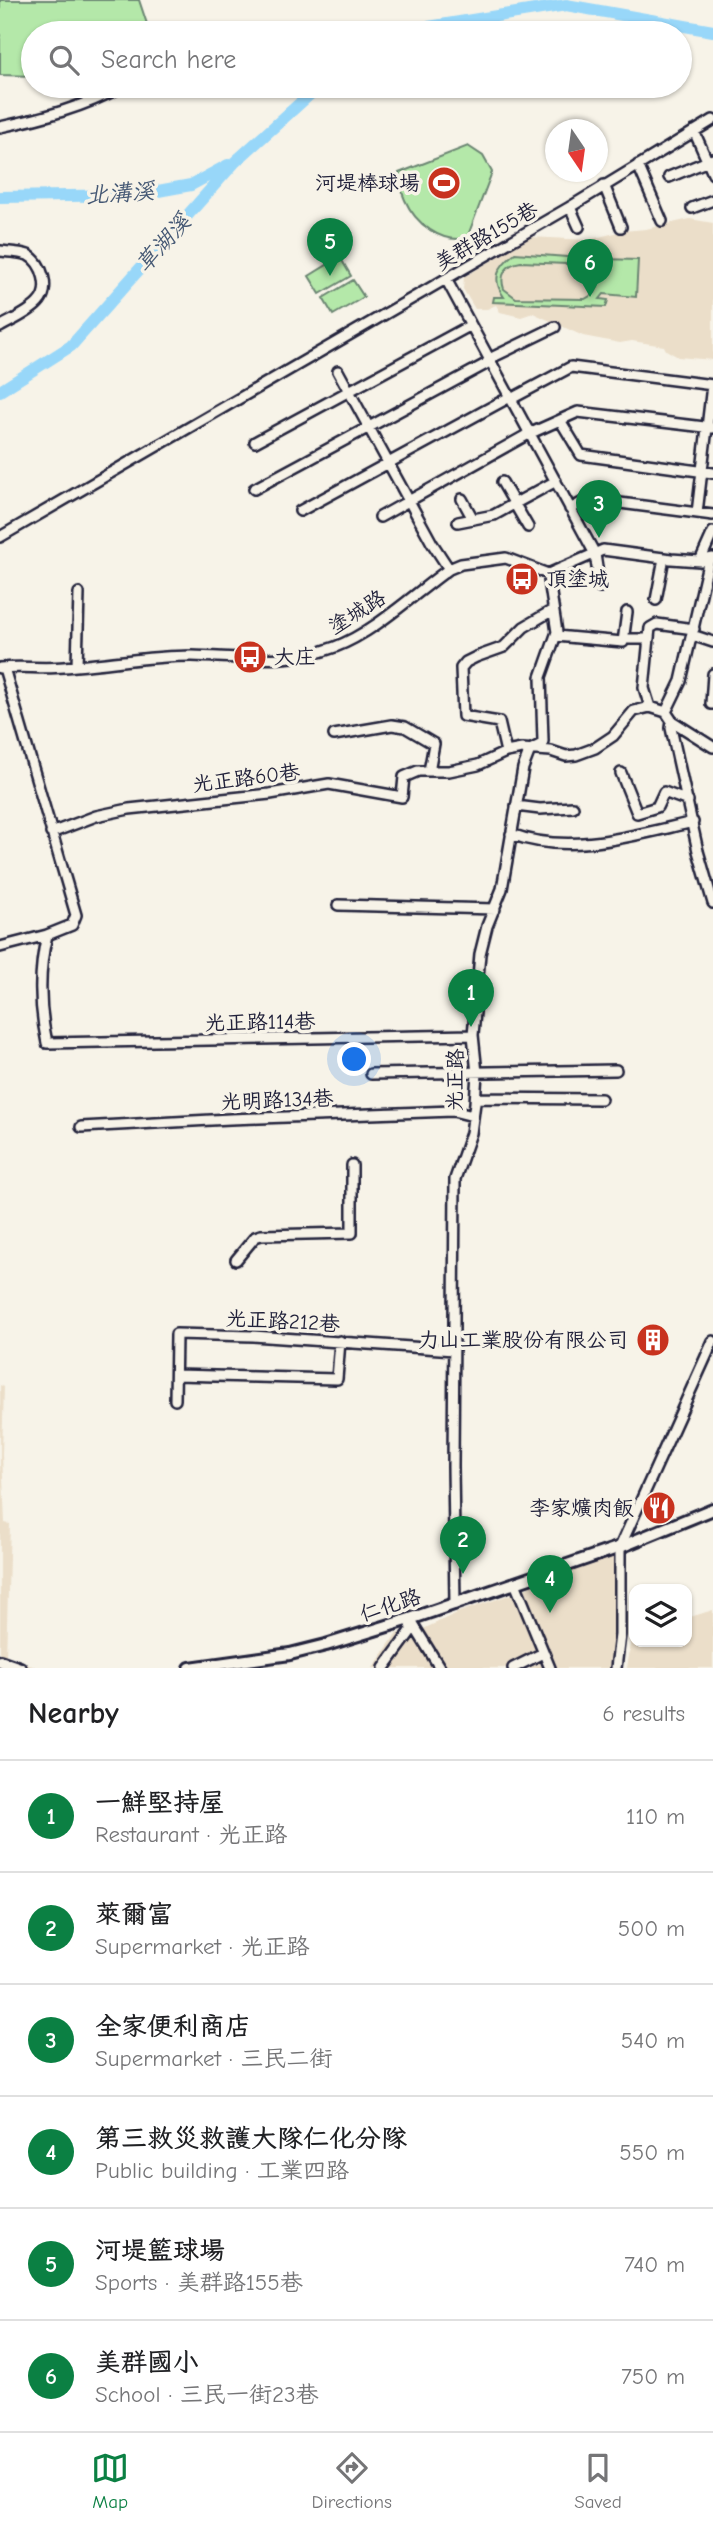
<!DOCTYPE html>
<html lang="en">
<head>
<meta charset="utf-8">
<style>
	:root { --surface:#fff; --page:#f2f2f2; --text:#202124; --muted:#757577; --line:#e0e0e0; --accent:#0b8043 }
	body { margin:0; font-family:"Comic Neue","LXGW WenKai TC",sans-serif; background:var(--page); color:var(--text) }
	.controls { position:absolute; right:21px; bottom:21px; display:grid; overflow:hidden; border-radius:14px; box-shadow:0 2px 5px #0004 }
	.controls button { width:63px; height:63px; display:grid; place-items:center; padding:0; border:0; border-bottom:2px solid var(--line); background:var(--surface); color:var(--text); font:35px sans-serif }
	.compass { position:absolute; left:545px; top:119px; width:63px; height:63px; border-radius:50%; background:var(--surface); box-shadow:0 2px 5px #0004; rotate:167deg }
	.you { position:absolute; left:355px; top:1060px; width:24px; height:24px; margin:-18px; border:5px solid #fff; border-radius:50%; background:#1a73e8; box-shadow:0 0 0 10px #1a73e833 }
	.badge { display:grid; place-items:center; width:46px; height:46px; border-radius:50%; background:var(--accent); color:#fff; font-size:23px; font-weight:700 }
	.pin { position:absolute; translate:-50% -58px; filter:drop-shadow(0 2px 4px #0008) }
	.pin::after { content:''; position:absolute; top:37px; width:24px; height:21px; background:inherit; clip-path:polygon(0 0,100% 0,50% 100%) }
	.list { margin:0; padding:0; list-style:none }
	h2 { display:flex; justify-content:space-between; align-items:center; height:91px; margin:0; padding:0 28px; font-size:30px }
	h2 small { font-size:23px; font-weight:400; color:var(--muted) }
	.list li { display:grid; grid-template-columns:46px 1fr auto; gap:21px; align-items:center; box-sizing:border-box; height:112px; padding:0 28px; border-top:2px solid var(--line) }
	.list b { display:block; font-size:26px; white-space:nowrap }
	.list p { margin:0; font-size:23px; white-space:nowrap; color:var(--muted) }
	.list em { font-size:23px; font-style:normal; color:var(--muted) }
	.icon { flex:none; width:38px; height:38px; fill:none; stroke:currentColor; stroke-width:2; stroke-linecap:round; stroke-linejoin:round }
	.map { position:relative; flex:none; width:713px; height:1668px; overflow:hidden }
	.search { position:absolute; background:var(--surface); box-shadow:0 2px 5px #0004; left:21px; right:21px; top:21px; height:77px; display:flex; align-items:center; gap:18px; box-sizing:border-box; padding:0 24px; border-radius:38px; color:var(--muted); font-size:26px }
	.sheet { height:763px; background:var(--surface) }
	nav { display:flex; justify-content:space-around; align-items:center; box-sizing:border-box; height:98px; border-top:2px solid var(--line); background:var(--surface); font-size:19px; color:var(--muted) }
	nav a { display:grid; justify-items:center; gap:4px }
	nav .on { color:var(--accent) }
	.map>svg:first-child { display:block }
	.built { fill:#ebdec9 }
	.green { fill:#b4e8a9; stroke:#6b8572; stroke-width:2; fill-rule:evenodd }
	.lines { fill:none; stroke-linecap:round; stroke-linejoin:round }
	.river { stroke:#98d7f9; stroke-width:12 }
	.minor-casing { stroke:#22223b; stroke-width:14 }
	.major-casing { stroke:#22223b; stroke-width:16 }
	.minor { stroke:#f7f3e8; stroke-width:9 }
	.major { stroke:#f7f3e8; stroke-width:10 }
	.labels { text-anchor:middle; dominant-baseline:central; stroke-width:7; stroke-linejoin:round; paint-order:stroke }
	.poi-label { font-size:21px; fill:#22223b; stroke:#f7f3e8; text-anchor:end }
	.street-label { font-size:21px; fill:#22223b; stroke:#f7f3e8 }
	.water-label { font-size:23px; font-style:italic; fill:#455874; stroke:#f7f3e8 }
</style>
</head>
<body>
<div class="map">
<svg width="713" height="1668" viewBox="0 0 713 1668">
	<rect width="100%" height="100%" fill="#f7f3e8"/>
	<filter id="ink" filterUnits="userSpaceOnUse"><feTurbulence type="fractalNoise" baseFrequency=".0143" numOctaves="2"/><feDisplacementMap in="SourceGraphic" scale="14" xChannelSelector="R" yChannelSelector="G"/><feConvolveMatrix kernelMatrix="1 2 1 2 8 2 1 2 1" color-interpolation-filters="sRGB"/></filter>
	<g filter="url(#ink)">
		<path class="built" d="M 690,219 L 713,223 L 713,360 L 678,357 L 666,350 L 664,346 L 632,341 L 620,343 L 583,336 L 533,313 L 521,317 L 500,312 L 496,305 L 487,309 L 475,309 L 463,289 L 464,277 L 531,237 L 587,240 L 623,231 L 646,229 Z
			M 0,1385 L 4,1387 L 2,1454 L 5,1523 L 10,1524 L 6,1658 L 39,1668 L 0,1668 Z
			M 619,1555 L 623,1668 L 373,1668 L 396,1634 L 415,1629 L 417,1632 L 459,1612 L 521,1591 L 547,1578 Z
			M 713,1610 L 713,1668 L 627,1668 L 632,1638 L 634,1637 L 634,1642 L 687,1642 L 687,1618 Z"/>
		<path class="green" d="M 0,0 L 139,0 L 150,33 L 33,33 L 33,76 L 0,75 Z
			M 468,146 L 483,156 L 492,172 L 467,238 C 441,244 415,223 405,200 C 401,192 400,182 399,173 Z
			M 515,253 L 593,259 L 602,266 L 602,259 L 638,260 L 636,297 L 604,294 L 600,299 L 608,300 L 606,307 L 493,302 L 494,297 L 504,297 C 491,279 498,266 515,253 ZM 521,262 L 589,265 L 597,274 L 598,287 L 595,293 L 585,299 L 516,298 L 504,289 C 499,275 506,264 521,262 Z
			M 340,257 L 351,276 L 320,294 L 309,276 Z
			M 353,280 L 364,297 L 333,315 L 323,298 Z"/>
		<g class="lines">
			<path class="river" d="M 391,33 L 566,5 L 713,31
				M 0,197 L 136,195 L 191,185 L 228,165
				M 0,391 L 71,346 L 235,162 L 319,86"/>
			<defs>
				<path id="minor" d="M 0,127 C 43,118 84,107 123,86
					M 694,131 L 713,174
					M 638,165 L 662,221
					M 669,177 L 713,159
					M 604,185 L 621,227
					M 570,207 L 579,227
					M 692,208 L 713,200
					M 0,251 C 9,252 20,252 28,255 C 43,263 51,290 38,303 C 29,313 12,320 0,327
					M 446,279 L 595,554 L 600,587
					M 338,371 L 432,543 L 449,569
					M 511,399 L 571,367 L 713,385
					M 560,420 L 581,455 L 713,473
					M 531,433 L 578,412 L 713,428
					M 255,442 L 471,325
					M 502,482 L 528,527
					M 254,489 L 486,364 L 489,359 L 555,327
					M 462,499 L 473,519
					M 570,509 L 589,499 L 713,515
					M 300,511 L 510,397
					M 697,513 L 712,385
					M 380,517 L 525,436 L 530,431
					M 458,522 L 494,515 L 556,481
					M 0,537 L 570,207 L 713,120
					M 700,561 L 713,532
					M 656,600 L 664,558
					M 692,635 L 713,642
					M 556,636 L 623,642 L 627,612
					M 624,639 L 648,639
					M 77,666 L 79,593
					M 0,668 C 21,666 43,669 64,667 C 107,664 149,656 192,656 C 240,657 288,665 335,647 C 375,632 414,594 449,569 L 461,564 L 506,558 L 548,574 L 603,550 L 671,559 L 700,561 L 713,558
					M 4,668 L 76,915 L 72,925 L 47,935 C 38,972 39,1006 47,1043 L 473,1035
					M 713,674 L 711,704 L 713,704
					M 650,707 L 644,688 L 650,628 L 657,624 L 694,629
					M 666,712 L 681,681 L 709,559
					M 672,721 L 671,728 L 698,851 L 713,903
					M 334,735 L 392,725 L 405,727 L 434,744 L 429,771
					M 506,752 L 499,722 L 463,716 L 461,668 L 466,662 L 476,657 L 504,647 L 524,627 L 553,610
					M 621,773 L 637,813 L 657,807 L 664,792 L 688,801
					M 516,806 L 540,809 L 573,807
					M 51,833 L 96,816 L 129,809 L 270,794 L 329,784 L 402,797 L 404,777 L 418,771 L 449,771 L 478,765 L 506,752 L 522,749 L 551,751 L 566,756 L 576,755 L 595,748 L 613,736 L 634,711 L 650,707 L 666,712 L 672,721 L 713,747
					M 511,834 C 569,856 635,835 693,822
					M 338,905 L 495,909
					M 0,947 L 47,935
					M 371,1074 L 616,1070
					M 476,1098 L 601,1099
					M 81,1127 L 230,1119 L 453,1111 L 473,1116
					M 236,1260 L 255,1237 L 261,1235 L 352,1233 L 352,1165
					M 176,1375 L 337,1379 L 340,1341
					M 175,1400 L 176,1334 L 253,1336 L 454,1350
					M 515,1583 L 550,1668
					M 455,1604 L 453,1467 L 455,1179 L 471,1133 L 475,1103 L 477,1073 L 473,1035 L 480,954 L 487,926 L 502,889 L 523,768 L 530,750 L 542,744 L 543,741 L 541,677 L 557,632 L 548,574
					M 411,1621 L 440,1668
					M 384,1668 L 411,1631 L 410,1619
					M 513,1668 L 543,1653
					M 616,1668 L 620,1635 L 620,1547 L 713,1341"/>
				<path id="major" d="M 0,1661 L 20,1668
					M 190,1668 L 290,1654 L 326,1645 L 410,1619 L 620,1547 L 713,1509"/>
			</defs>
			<use href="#minor" class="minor-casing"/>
			<use href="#major" class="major-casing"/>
			<use href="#minor" class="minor"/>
			<use href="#major" class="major"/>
		</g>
	</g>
	<defs>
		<symbol id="stadium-disc" viewBox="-11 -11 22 22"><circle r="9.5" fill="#c8321e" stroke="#f7f3e8"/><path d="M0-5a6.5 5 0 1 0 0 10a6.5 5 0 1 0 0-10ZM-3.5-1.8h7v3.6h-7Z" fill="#fff"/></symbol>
		<symbol id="bus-disc" viewBox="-11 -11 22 22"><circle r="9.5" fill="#c8321e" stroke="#f7f3e8"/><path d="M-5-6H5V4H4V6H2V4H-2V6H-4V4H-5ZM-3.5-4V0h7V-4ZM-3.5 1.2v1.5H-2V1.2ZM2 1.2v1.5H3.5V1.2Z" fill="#fff"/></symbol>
		<symbol id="building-disc" viewBox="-11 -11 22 22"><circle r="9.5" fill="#c8321e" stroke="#f7f3e8"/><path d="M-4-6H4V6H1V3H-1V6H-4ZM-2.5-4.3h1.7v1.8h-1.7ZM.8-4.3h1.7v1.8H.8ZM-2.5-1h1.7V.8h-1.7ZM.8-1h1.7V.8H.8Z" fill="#fff"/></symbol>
		<symbol id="restaurant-disc" viewBox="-11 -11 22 22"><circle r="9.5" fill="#c8321e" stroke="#f7f3e8"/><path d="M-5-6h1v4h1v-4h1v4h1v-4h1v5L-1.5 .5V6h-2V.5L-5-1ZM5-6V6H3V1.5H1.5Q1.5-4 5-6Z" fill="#fff"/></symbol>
	</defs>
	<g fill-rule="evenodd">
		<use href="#stadium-disc" x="425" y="164" width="38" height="38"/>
		<use href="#bus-disc" x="503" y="560" width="38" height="38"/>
		<use href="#bus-disc" x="231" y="638" width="38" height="38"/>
		<use href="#building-disc" x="634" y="1321" width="38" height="38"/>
		<use href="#restaurant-disc" x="640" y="1489" width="38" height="38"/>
	</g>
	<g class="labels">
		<g class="poi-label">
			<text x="420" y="183">河堤棒球場</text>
			<text x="546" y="579" text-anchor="start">頂塗城</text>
			<text x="274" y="657" text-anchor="start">大庄</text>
			<text x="628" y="1340">力山工業股份有限公司</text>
			<text x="634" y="1508">李家爌肉飯</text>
		</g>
		<g class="street-label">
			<text transform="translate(486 236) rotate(-30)">美群路155巷</text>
			<text transform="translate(357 612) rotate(-32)">塗城路</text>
			<text transform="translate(246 778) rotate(-7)">光正路60巷</text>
			<text transform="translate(260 1022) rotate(-1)">光正路114巷</text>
			<text transform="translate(455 1080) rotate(-89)">光正路</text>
			<text transform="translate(277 1100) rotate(-2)">光明路134巷</text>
			<text transform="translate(283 1321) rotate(3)">光正路212巷</text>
			<text transform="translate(390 1605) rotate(-18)">仁化路</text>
		</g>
		<g class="water-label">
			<text transform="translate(120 193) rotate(-4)">北溝溪</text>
			<text transform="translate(163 243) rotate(-48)">草湖溪</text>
		</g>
	</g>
</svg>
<div class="controls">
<button><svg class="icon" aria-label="layers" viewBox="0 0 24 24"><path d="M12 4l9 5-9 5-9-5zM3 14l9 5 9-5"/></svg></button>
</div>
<svg class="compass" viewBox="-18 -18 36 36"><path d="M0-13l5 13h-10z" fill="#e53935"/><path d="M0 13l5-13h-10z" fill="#757577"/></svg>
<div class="you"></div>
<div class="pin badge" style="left:471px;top:1027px">1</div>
<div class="pin badge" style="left:463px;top:1574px">2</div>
<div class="pin badge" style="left:599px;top:538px">3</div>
<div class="pin badge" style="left:550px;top:1613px">4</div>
<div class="pin badge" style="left:330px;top:276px">5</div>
<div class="pin badge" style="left:590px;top:297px">6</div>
<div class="search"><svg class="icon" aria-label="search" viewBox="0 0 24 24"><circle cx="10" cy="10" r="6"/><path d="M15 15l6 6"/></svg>Search here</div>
</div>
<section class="sheet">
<h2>Nearby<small>6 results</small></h2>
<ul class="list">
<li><span class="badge">1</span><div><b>一鮮堅持屋</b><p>Restaurant · 光正路</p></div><em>110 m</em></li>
<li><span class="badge">2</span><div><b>萊爾富</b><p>Supermarket · 光正路</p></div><em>500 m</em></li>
<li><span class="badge">3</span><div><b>全家便利商店</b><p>Supermarket · 三民二街</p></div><em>540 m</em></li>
<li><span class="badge">4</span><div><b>第三救災救護大隊仁化分隊</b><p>Public building · 工業四路</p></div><em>550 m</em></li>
<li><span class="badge">5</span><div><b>河堤籃球場</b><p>Sports · 美群路155巷</p></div><em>740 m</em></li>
<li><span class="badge">6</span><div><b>美群國小</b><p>School · 三民一街23巷</p></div><em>750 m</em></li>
</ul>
</section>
<nav>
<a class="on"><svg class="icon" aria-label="map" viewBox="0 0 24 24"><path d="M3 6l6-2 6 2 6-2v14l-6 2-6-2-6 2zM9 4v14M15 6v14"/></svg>Map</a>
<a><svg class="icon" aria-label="directions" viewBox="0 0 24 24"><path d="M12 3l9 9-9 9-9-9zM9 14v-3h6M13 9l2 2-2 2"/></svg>Directions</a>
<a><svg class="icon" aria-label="saved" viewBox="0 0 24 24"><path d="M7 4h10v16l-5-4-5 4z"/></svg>Saved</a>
</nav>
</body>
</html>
